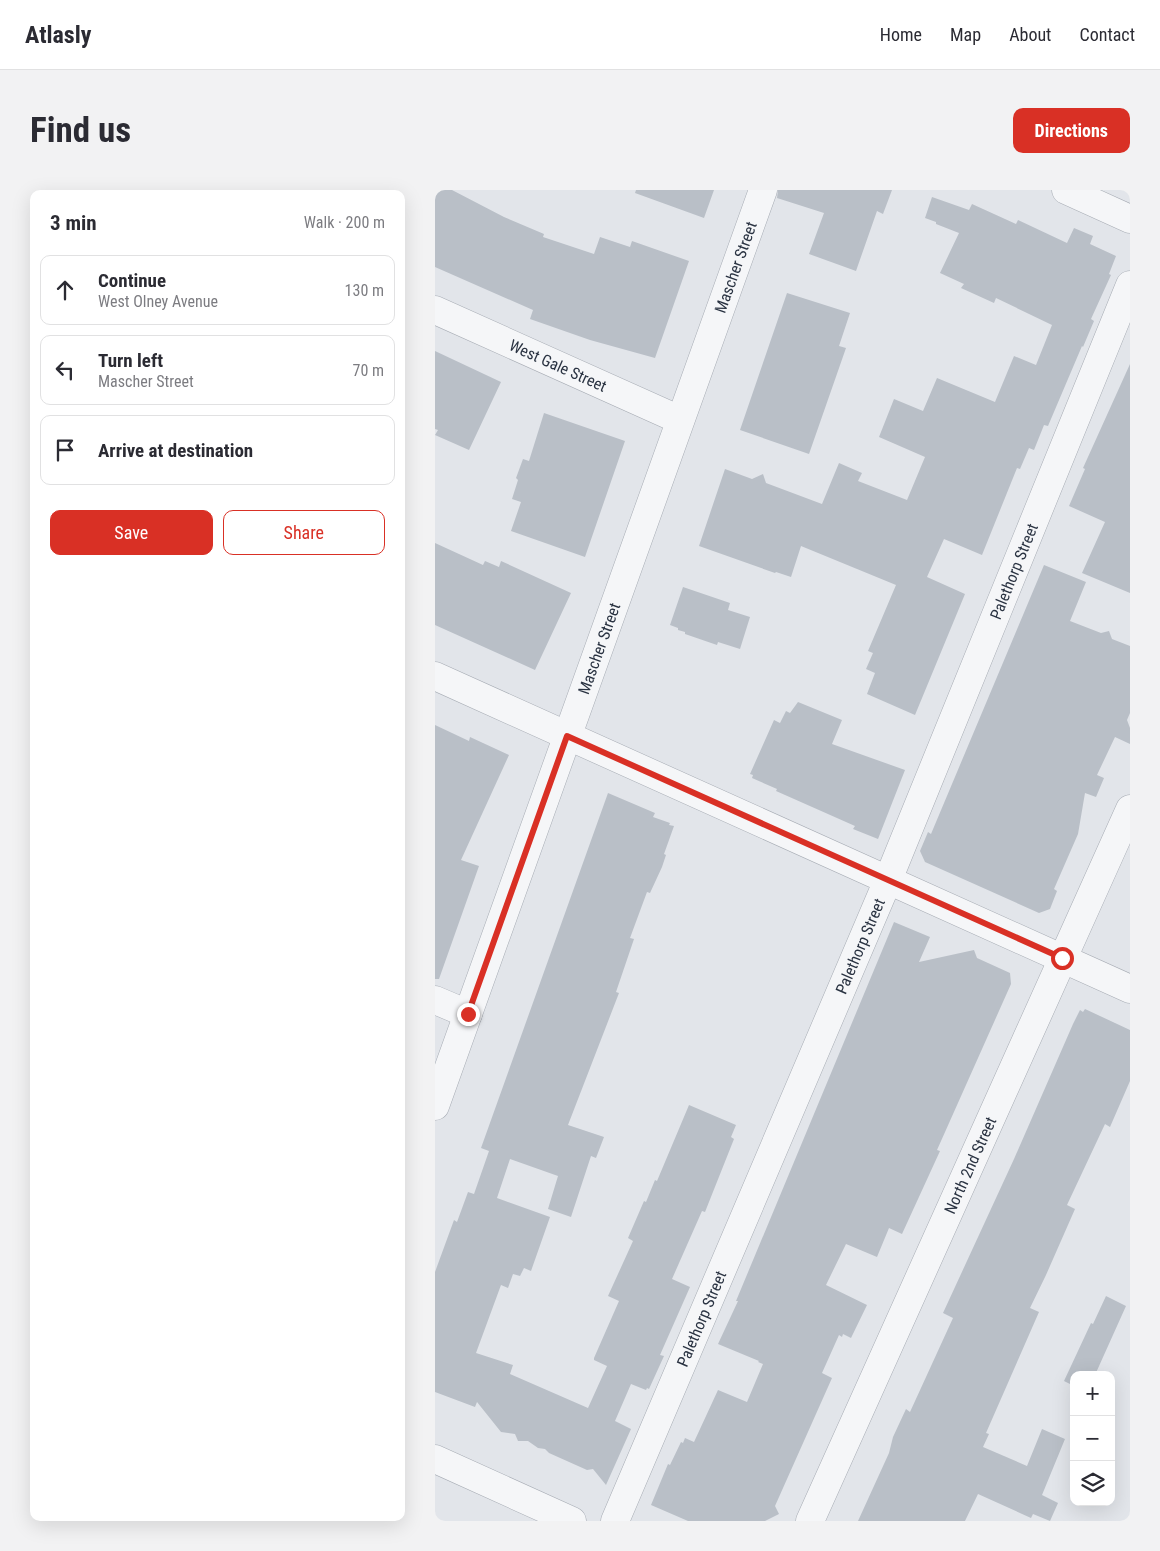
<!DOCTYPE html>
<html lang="en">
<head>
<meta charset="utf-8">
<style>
	:root { --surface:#fff; --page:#f2f2f3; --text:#2b2b33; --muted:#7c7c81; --line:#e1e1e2; --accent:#d93025 }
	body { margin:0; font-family:"Roboto Condensed",sans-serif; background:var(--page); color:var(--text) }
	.controls { position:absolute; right:15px; bottom:15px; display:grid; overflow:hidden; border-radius:10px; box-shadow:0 5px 20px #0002 }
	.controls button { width:45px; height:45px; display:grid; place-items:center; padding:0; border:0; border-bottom:1px solid var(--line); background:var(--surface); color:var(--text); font:25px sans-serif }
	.stop { position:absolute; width:15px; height:15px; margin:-11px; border:4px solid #d93025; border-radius:50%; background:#fff }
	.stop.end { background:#d93025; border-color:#fff; box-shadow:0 1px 5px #0008 }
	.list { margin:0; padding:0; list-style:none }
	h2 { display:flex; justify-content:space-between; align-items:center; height:65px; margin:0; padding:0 20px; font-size:21px }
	h2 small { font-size:16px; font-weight:400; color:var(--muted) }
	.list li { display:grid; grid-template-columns:32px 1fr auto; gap:15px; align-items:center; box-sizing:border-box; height:70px; margin:0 10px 10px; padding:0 10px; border:1px solid var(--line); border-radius:10px }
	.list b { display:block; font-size:19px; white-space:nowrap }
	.list p { margin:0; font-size:16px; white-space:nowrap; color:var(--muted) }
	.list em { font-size:16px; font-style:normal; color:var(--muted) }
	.actions { display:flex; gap:10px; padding:15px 20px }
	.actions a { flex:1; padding:11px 0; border:1px solid var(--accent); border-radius:10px; text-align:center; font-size:18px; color:var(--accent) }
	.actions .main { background:var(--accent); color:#fff }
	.icon { flex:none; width:28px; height:28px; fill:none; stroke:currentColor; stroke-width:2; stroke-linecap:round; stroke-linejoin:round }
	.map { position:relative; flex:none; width:695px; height:1331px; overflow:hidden; border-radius:10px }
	header { display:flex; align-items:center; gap:30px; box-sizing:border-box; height:70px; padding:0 25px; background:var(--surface); border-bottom:1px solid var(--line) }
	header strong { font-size:24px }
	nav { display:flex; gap:28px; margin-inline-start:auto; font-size:18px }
	.intro { display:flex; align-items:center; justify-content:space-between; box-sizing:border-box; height:120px; padding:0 30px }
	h1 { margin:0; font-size:35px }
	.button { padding:12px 22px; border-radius:10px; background:var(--accent); color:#fff; font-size:18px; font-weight:700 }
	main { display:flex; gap:30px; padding:0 30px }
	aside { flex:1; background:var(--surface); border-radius:10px; box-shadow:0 5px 20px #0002 }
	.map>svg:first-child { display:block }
	.building { fill:#b9bfc7 }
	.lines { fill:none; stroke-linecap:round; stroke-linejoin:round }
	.minor-casing { stroke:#a7acb4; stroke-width:29 }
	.tertiary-casing { stroke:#a7acb4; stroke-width:29 }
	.minor { stroke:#f5f6f8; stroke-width:28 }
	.tertiary { stroke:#f5f6f8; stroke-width:28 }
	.route { stroke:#d93025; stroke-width:6 }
	.labels { text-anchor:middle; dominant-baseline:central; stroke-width:4; stroke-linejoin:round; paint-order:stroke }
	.street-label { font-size:16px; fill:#2a3342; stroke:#f2f4f7 }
</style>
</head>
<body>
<header>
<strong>Atlasly</strong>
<nav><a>Home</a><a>Map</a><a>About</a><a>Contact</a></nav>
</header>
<div class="intro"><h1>Find us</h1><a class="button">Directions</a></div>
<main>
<aside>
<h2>3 min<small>Walk · 200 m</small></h2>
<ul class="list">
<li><svg class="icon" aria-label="ahead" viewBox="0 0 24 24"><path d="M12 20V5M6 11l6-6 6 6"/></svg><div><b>Continue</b><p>West Olney Avenue</p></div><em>130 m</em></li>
<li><svg class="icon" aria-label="left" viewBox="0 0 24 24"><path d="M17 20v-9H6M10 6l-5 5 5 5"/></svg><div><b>Turn left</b><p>Mascher Street</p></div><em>70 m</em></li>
<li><svg class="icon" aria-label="arrive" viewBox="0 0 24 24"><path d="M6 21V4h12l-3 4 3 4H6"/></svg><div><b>Arrive at destination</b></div></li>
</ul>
<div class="actions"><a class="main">Save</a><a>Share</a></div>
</aside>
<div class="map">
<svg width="695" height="1331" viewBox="0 0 695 1331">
	<rect width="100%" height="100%" fill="#e2e5ea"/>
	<path class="building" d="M 0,0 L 17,0 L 69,27 L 109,44 L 108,47 L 159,64 L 165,47 L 195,57 L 197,51 L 254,71 L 220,168 L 155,150 L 95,129 L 98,120 L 0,77 Z
		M 201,0 L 279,0 L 269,28 L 200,3 Z
		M 343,0 L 457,0 L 448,24 L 442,21 L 421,81 L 374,64 L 389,23 L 342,8 Z
		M 497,7 L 534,20 L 537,14 L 581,34 L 583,30 L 632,53 L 639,38 L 658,46 L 655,54 L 681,66 L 674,84 L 676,85 L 656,129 L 659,131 L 648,157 L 647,156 L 613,236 L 609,235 L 599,260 L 594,258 L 585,279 L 582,278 L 547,365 L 509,349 L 492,387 L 530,404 L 480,525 L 432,504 L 440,483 L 431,479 L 438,463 L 433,461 L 461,395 L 366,356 L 356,387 L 341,382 L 340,383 L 264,356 L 290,279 L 317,289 L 328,284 L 331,293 L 387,314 L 404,273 L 427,283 L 423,291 L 472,310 L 490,267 L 444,247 L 459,209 L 488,221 L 502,188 L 560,212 L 579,166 L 601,175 L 617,135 L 561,108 L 559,113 L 526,98 L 529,94 L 505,83 L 524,43 L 501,34 L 501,32 L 490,28 Z
		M 352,103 L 415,123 L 404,156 L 411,158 L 374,264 L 305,240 Z
		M 0,161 L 66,192 L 34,260 L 0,245 L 3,240 L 0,239 Z
		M 695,174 L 695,403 L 647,383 L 670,332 L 634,316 L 650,279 L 648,278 Z
		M 109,223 L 190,251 L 150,367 L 76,341 L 86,312 L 77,309 L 83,290 L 81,288 L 88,269 L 94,271 Z
		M 0,353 L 48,375 L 50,371 L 64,377 L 66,371 L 136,403 L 100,480 L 0,435 Z
		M 609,375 L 651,392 L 635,431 L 666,443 L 674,441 L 677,449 L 695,456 L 695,523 L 692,530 L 695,538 L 695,554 L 680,547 L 662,585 L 669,588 L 661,607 L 650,603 L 643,644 L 619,699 L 622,701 L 615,719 L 604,723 L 490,672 L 485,661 L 493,642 L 496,644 Z
		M 248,397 L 295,413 L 293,420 L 315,427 L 305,459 L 283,452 L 282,455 L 250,444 L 250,442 L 243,440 L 243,438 L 235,435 Z
		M 363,512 L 407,530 L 397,554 L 470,580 L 443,649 L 418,639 L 420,636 L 341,601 L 342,599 L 317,588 L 318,585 L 315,584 L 339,530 L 345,533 L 351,521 L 355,523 Z
		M 0,535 L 34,551 L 35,547 L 74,565 L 26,670 L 44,676 L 4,789 L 0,789 Z
		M 173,603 L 220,623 L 218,627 L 235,633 L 234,635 L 239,636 L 229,664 L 231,665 L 227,677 L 215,703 L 212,702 L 195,748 L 199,749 L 181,802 L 184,803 L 133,935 L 169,947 L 161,968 L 156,966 L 136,1027 L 113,1019 L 123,986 L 75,969 L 62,1008 L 115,1027 L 96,1081 L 89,1078 L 85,1086 L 78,1084 L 73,1098 L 66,1095 L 41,1163 L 78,1175 L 75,1184 L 153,1218 L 172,1176 L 159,1170 L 159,1168 L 184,1111 L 173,1106 L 198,1051 L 193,1048 L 209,1011 L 211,1012 L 220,990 L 222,991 L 254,915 L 301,935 L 296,947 L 299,949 L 270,1022 L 267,1021 L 237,1089 L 255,1097 L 225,1165 L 229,1166 L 214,1199 L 212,1198 L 211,1200 L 196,1194 L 180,1231 L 196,1239 L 171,1295 L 158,1279 L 152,1280 L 114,1263 L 110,1259 L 103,1258 L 93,1251 L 83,1251 L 80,1244 L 66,1242 L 42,1212 L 40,1217 L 0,1202 L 0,1082 L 19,1030 L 22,1032 L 33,1002 L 39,1004 L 54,961 L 46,958 Z
		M 459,732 L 495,747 L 484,772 L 539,760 L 542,768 L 575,783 L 576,794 L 502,960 L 505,961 L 467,1044 L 454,1038 L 442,1067 L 411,1054 L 391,1095 L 432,1115 L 416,1148 L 408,1144 L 407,1147 L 404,1145 L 387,1183 L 397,1188 L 340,1316 L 344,1324 L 330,1331 L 253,1331 L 216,1315 L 233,1274 L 235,1275 L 246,1252 L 248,1253 L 250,1248 L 259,1252 L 283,1200 L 312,1212 L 328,1174 L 323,1172 L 324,1171 L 283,1154 L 303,1111 L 301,1111 Z
		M 650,819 L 695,840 L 695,891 L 675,937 L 670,934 L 632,1015 L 640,1019 L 611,1085 L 595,1118 L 604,1122 L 551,1243 L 554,1244 L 548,1257 L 592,1276 L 607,1239 L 630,1249 L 607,1305 L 623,1313 L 615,1331 L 598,1324 L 596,1328 L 543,1304 L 530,1331 L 423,1331 L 454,1263 L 458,1247 L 471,1219 L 475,1222 L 518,1128 L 508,1123 L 579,969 L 638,834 L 645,820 L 648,822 Z
		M 671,1106 L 691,1116 L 660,1185 L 639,1185 L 639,1196 L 629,1191 L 656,1133 L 658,1134 Z"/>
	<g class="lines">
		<defs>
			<g id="minor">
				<path d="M 631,0 L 695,29"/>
				<path id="s1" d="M 0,120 L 245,230"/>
				<path d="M 0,810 L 33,824"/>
				<path d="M 0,1269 L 137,1331"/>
				<path id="s2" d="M 180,1331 L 453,690 L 695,95"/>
				<path id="s3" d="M 375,1331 L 695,619"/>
			</g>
			<g id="tertiary">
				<path d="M 0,486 L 695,799"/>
				<path id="s4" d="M 0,916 L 328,0"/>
			</g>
		</defs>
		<use href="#minor" class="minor-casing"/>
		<use href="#tertiary" class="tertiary-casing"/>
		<use href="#minor" class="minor"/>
		<use href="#tertiary" class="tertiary"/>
	</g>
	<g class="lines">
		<path class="route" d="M 33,824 L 132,546 L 627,768"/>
	</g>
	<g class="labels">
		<g class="street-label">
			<text stroke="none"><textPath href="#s4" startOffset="891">Mascher Street</textPath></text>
			<text stroke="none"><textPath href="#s1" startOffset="135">West Gale Street</textPath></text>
			<text stroke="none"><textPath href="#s2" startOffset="1030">Palethorp Street</textPath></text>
			<text stroke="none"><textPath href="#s4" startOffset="486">Mascher Street</textPath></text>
			<text stroke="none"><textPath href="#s2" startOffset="625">Palethorp Street</textPath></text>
			<text stroke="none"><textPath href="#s3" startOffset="390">North 2nd Street</textPath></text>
			<text stroke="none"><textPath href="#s2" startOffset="220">Palethorp Street</textPath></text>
		</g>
	</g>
</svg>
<div class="controls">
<button>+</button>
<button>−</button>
<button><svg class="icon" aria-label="layers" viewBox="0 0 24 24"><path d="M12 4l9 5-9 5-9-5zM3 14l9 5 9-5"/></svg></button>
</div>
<div class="stop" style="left:627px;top:768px"></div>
<div class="stop end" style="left:33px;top:824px"></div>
</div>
</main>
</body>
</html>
